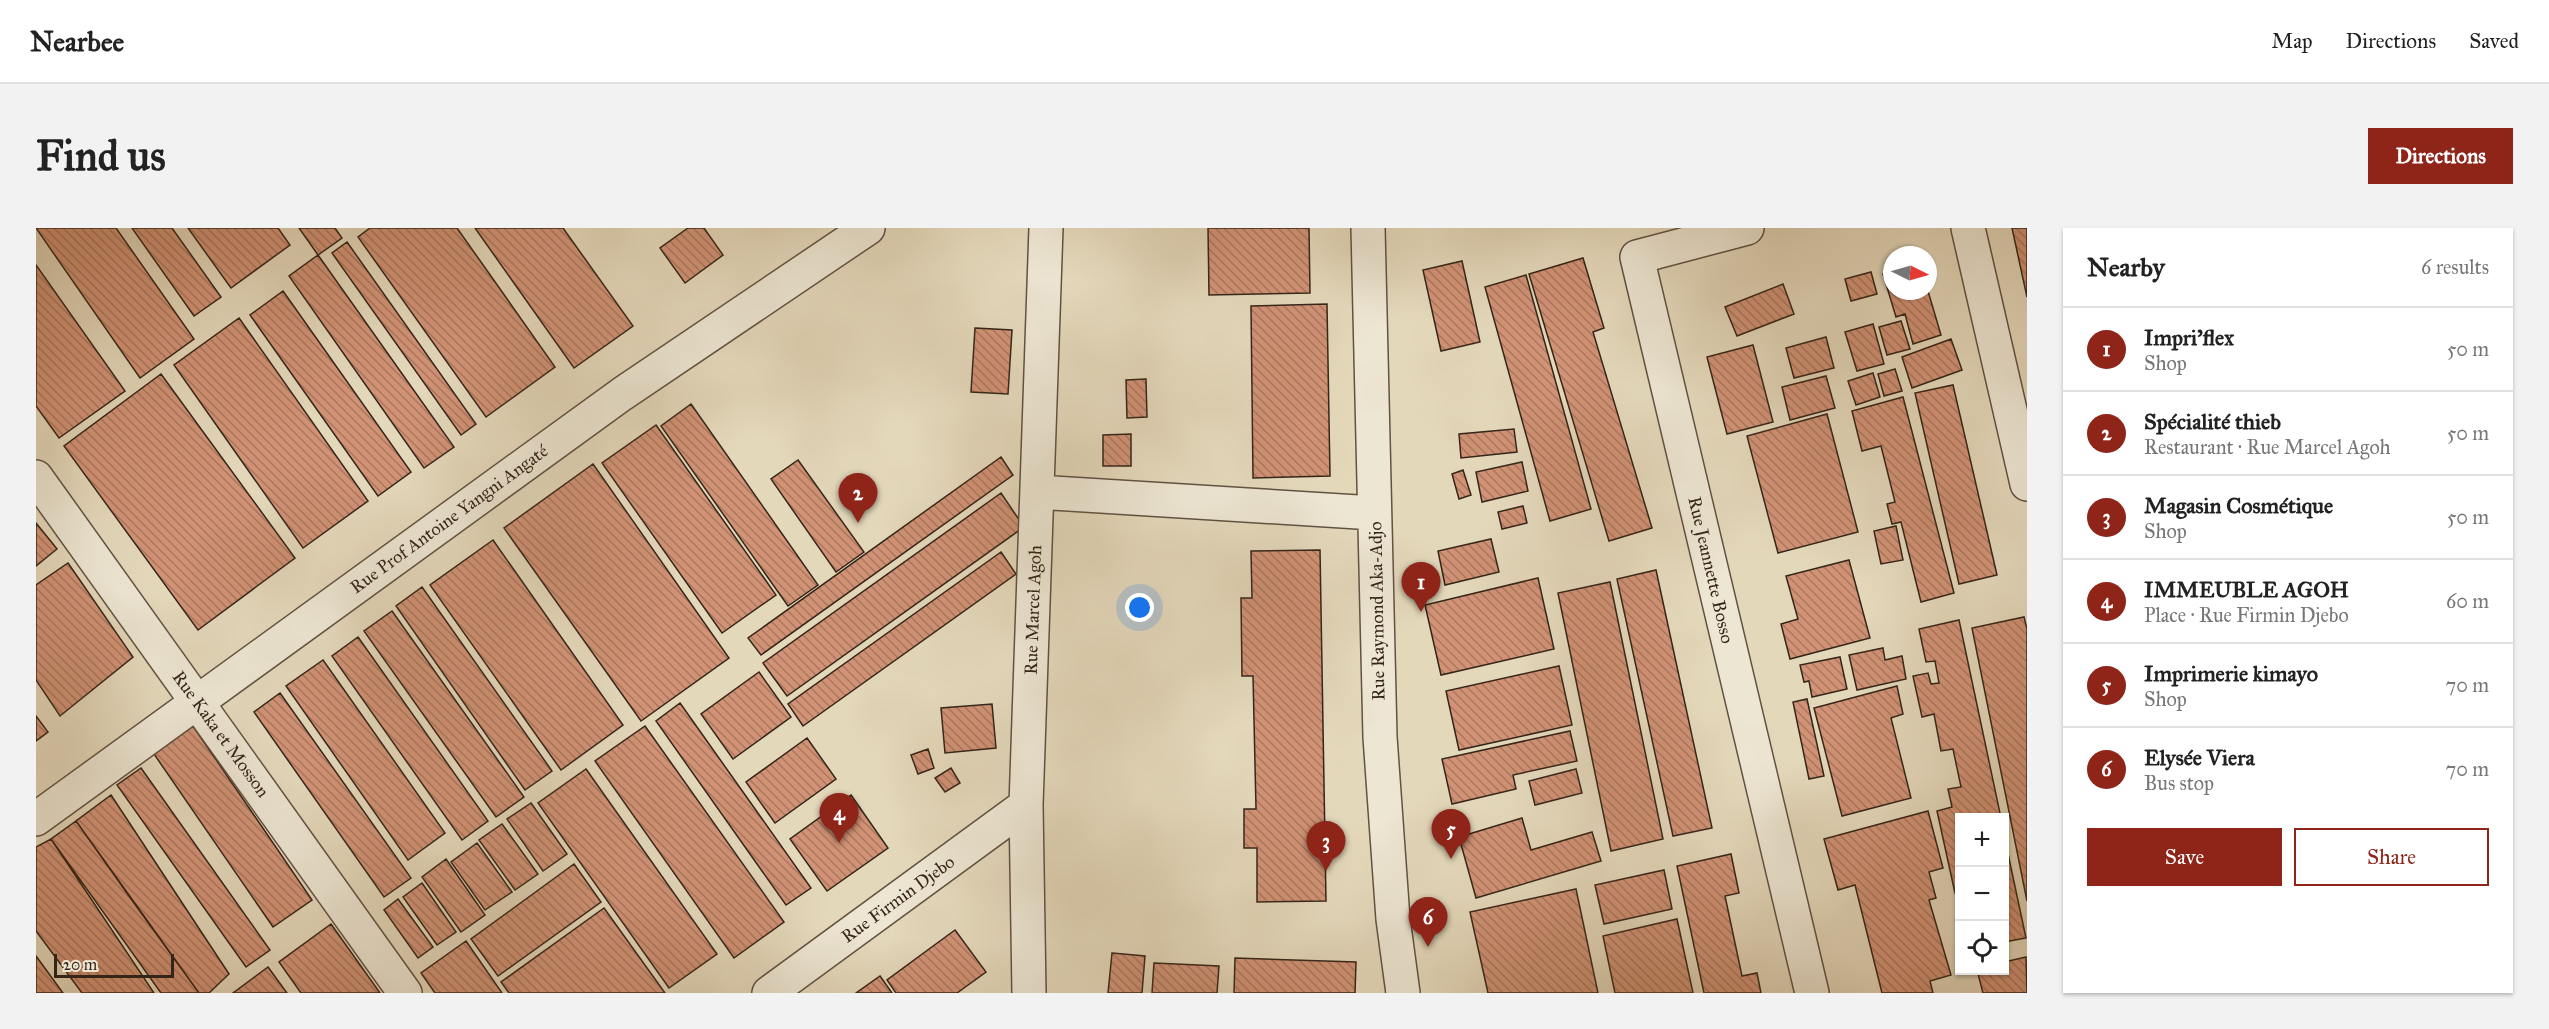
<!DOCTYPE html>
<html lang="en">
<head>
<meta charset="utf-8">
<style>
	:root { --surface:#fff; --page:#f2f2f2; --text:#222; --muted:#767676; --line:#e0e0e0; --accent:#8f2418 }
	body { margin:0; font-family:"IM FELL Great Primer",serif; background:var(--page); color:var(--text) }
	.controls { position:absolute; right:18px; bottom:18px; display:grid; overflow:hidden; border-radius:0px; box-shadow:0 2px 4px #0004 }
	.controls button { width:54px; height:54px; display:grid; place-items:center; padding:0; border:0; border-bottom:2px solid var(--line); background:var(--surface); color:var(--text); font:30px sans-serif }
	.compass { position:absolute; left:1847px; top:18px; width:54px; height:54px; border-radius:50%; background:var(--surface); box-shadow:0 2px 4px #0004; rotate:95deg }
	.scale { position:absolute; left:18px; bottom:15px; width:120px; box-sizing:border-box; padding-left:6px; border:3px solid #352519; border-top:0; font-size:16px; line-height:21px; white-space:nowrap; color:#352519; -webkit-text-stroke:4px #ede6d3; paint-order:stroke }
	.you { position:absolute; left:1104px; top:380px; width:21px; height:21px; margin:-15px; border:4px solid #fff; border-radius:50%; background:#1a73e8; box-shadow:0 0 0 9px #1a73e833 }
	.badge { display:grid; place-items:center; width:39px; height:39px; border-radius:50%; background:var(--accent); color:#fff; font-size:20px; font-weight:700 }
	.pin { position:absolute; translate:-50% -50px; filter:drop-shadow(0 2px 3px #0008) }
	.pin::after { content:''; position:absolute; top:32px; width:21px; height:18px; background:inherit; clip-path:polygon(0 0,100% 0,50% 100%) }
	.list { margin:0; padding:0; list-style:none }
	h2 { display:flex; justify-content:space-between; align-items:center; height:78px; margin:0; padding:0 24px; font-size:26px }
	h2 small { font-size:20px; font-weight:400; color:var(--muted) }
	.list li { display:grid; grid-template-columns:39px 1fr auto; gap:18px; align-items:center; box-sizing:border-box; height:84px; padding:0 24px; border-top:2px solid var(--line) }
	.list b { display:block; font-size:22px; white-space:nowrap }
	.list p { margin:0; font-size:20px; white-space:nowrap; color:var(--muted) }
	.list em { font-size:20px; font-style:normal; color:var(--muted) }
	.actions { display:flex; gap:12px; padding:18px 24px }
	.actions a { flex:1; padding:14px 0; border:2px solid var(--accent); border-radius:0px; text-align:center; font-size:21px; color:var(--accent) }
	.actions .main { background:var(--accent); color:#fff }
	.icon { flex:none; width:33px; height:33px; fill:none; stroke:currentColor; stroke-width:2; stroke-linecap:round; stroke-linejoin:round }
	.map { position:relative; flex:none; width:1991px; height:765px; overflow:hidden; border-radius:0px }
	header { display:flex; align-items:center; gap:36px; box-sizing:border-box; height:84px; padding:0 30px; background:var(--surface); border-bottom:2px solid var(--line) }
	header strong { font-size:28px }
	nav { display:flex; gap:33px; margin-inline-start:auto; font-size:21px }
	.intro { display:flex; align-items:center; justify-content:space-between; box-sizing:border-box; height:144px; padding:0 36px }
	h1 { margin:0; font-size:42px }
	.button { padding:15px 27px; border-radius:0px; background:var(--accent); color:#fff; font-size:21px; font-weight:700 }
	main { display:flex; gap:36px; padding:0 36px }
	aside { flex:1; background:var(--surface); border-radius:0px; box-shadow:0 2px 4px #0004 }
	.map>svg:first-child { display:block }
	.building { fill:url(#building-back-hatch); stroke:#352519; stroke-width:1.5 }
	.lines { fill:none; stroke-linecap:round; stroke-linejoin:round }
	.minor-casing { stroke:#615242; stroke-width:36 }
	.minor { stroke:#ede6d3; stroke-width:33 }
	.labels { text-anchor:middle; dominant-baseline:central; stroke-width:5; stroke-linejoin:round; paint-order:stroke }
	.street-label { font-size:18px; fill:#352519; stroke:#ede6d3 }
</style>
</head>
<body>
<header>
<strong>Nearbee</strong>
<nav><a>Map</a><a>Directions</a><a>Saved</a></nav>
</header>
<div class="intro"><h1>Find us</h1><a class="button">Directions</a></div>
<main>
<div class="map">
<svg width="1991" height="765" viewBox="0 0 1991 765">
	<defs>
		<pattern id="building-back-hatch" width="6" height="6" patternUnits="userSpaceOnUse" patternTransform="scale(1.5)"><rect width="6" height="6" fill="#d19275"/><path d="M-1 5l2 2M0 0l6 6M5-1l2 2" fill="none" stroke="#aa775f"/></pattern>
	</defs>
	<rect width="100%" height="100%" fill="#e4d8bb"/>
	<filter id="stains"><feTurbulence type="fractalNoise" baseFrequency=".00333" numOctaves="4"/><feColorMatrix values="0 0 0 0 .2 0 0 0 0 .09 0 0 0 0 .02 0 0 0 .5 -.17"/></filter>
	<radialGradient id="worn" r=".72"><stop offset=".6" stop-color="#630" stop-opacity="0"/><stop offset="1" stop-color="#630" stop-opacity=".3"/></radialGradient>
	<path class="building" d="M 0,0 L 80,0 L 158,111 L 104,150 Z
		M 96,0 L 136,0 L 185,69 L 158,88 Z
		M 152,0 L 242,0 L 254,17 L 195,60 Z
		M 263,0 L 299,0 L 306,10 L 282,27 Z
		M 334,0 L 421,0 L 519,139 L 450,189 L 322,9 Z
		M 439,0 L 527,0 L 597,98 L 538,140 Z
		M 652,0 L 668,0 L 687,27 L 649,55 L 624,20 Z
		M 1172,0 L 1273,0 L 1274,65 L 1173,67 Z
		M 1976,0 L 1991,0 L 1991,69 Z
		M 311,14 L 440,196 L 425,207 L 296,25 Z
		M 282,27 L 418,219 L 388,240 L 253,48 Z
		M 1547,30 L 1568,100 L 1557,104 L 1616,300 L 1573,313 L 1493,46 Z
		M 1426,33 L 1444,114 L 1405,123 L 1387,42 Z
		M 0,37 L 89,163 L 23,210 L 0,178 Z
		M 1856,43 L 1856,63 L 1892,63 L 1905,107 L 1877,116 L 1869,86 L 1860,89 L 1847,46 Z
		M 1835,44 L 1841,66 L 1815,73 L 1809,51 Z
		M 1490,47 L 1555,281 L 1514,293 L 1449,59 Z
		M 1747,56 L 1758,86 L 1701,108 L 1689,79 Z
		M 247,63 L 375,244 L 342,268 L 214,87 Z
		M 1291,76 L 1294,248 L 1217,250 L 1215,78 Z
		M 203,90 L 332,273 L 267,320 L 138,137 Z
		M 1865,93 L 1874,121 L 1851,127 L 1843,99 Z
		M 1837,96 L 1848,136 L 1821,143 L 1809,104 Z
		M 939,100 L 976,102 L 972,166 L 935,164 Z
		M 1790,109 L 1798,140 L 1758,150 L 1750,120 Z
		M 1915,111 L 1926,142 L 1876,160 L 1866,129 Z
		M 1717,117 L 1737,194 L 1691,206 L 1671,129 Z
		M 1859,141 L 1866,163 L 1848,168 L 1842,146 Z
		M 1837,145 L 1844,169 L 1820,177 L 1812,153 Z
		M 125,146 L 259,330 L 162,402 L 28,218 Z
		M 1790,148 L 1799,180 L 1754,192 L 1746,159 Z
		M 1110,151 L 1111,189 L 1091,190 L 1090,152 Z
		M 1917,157 L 1961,347 L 1923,356 L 1879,165 Z
		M 1867,169 L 1918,365 L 1885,374 L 1865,294 L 1856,296 L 1851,276 L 1859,274 L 1845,218 L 1826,223 L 1816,183 Z
		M 655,176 L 782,357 L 752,378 L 625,198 Z
		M 1791,186 L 1822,304 L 1742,325 L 1711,208 Z
		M 620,197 L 740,367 L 686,405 L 566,235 Z
		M 1478,201 L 1481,224 L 1425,230 L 1423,206 Z
		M 1095,206 L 1095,238 L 1067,238 L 1067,207 Z
		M 965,229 L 977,247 L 725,427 L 712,410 Z
		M 762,232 L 828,324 L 800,344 L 735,251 Z
		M 1486,234 L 1492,263 L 1446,274 L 1440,244 Z
		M 557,236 L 693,430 L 605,493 L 468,300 Z
		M 1427,242 L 1435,267 L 1423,271 L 1416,246 Z
		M 965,265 L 988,299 L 751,468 L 727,435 Z
		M 1487,278 L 1491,295 L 1466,301 L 1462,284 Z
		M 0,295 L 21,321 L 0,338 Z
		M 1860,298 L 1867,332 L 1845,336 L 1838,303 Z
		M 1455,311 L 1463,344 L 1409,357 L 1402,323 Z
		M 457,312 L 587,497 L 525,542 L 394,357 Z
		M 1284,322 L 1290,673 L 1221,674 L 1221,620 L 1208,620 L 1208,581 L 1220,581 L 1217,448 L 1206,448 L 1205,370 L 1216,370 L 1215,323 Z
		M 965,324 L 980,346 L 767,498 L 752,476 Z
		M 1813,332 L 1834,410 L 1754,431 L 1745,396 L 1762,391 L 1750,348 Z
		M 32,335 L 97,429 L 24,488 L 0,452 L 0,357 Z
		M 1620,342 L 1676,600 L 1637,608 L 1581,351 Z
		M 1502,350 L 1518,421 L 1405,447 L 1389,377 Z
		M 1574,354 L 1627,611 L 1575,623 L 1522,365 Z
		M 386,359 L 516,543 L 489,562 L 360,378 Z
		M 356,383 L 488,569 L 460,589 L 328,403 Z
		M 1988,389 L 1991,401 L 1991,673 L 1936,400 Z
		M 1923,392 L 1965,590 L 1924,590 L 1924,664 L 1919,665 L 1901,583 L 1916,579 L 1912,561 L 1925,559 L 1917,521 L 1905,523 L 1898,486 L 1886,489 L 1877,448 L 1892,445 L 1895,456 L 1903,455 L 1899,433 L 1890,434 L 1883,401 Z
		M 322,409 L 452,593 L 426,612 L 296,428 Z
		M 1847,420 L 1849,432 L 1866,428 L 1870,451 L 1821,462 L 1813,427 Z
		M 1804,429 L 1811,461 L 1776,469 L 1773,453 L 1768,454 L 1764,437 Z
		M 287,432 L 409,605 L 372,632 L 250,458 Z
		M 1523,438 L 1536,497 L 1423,522 L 1410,463 Z
		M 723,444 L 755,489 L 697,531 L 665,486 Z
		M 1861,458 L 1867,486 L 1855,490 L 1875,570 L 1806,588 L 1778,480 Z
		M 244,465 L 375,650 L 348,669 L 218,484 Z
		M 1771,471 L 1788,548 L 1773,551 L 1757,474 Z
		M 644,475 L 775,660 L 750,677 L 620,493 Z
		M 956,476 L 960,520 L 909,525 L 905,480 Z
		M 0,488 L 12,504 L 0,513 Z
		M 157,498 L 276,672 L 237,699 L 118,526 Z
		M 609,498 L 748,694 L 698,730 L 559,533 Z
		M 1534,503 L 1541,533 L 1477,547 L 1480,561 L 1416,576 L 1406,531 Z
		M 771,510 L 800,551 L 739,595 L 710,554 Z
		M 892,521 L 898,540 L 882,546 L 875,527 Z
		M 105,540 L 234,722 L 210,739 L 81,557 Z
		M 915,540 L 924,555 L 909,564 L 899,550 Z
		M 550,541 L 681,726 L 633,760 L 502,575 Z
		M 1540,541 L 1546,565 L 1499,577 L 1493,553 Z
		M 75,567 L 193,746 L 173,765 L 163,765 L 40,593 Z
		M 815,567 L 852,620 L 791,663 L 754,611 Z
		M 495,575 L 531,626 L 507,643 L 471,591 Z
		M 1892,583 L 1907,640 L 1893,644 L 1900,670 L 1893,672 L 1915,747 L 1894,753 L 1897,765 L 1846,765 L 1819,657 L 1802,662 L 1788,611 Z
		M 1486,590 L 1495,622 L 1556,604 L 1565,633 L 1440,670 L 1423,609 Z
		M 40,593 L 98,675 L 163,765 L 125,765 L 15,611 Z
		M 466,596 L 502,646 L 479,662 L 443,612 Z
		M 1968,607 L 1990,710 L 1968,714 Z
		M 15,611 L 118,765 L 46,765 L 0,703 L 0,619 Z
		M 441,615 L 476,664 L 449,682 L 415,634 Z
		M 1695,626 L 1703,665 L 1689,668 L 1706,748 L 1721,745 L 1725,765 L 1668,765 L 1641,638 Z
		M 410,631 L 449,687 L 425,704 L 386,649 Z
		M 538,636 L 565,674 L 462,748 L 435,711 Z
		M 1628,642 L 1636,681 L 1568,696 L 1559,657 Z
		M 386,655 L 420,704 L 401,717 L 367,669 Z
		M 1540,661 L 1562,765 L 1452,765 L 1434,684 Z
		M 362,671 L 397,719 L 382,730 L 348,682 Z
		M 568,680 L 629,765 L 473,765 L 465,754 Z
		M 1641,691 L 1657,765 L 1579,765 L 1567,708 Z
		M 295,696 L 344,765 L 265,765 L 243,734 Z
		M 919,702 L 950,744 L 921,765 L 860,765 L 851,752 Z
		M 430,713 L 466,765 L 399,765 L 385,745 Z
		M 1076,725 L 1109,728 L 1106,765 L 1072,765 Z
		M 0,728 L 27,765 L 0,765 Z
		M 1990,729 L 1991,765 L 1947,765 L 1941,742 L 1968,742 L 1968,734 Z
		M 1199,730 L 1320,734 L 1319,765 L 1198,765 Z
		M 1118,735 L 1183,738 L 1181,765 L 1116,765 Z
		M 232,739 L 251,765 L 197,765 Z
		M 844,748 L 856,765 L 820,765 Z"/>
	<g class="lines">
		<defs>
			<path id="minor" d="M 1332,0 L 1344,509 L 1357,691 L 1367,765
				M 1711,0 L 1601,29 L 1776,765
				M 1932,0 L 1991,256
				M 0,249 L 369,765
				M 1001,264 L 1338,285
				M 0,591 L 586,166 L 832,0
				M 733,765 L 990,577
				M 993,765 L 990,577 L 1010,0"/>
		</defs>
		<use href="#minor" class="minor-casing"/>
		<use href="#minor" class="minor"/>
	</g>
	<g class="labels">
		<g class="street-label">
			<text transform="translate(413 291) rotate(-36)">Rue Prof Antoine Yangni Angaté</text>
			<text transform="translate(1675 342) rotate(77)">Rue Jeannette Bosso</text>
			<text transform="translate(997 382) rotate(-88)">Rue Marcel Agoh</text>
			<text transform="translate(1341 383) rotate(-91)">Rue Raymond Aka-Adjo</text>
			<text transform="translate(185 506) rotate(54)">Rue Kaka et Mosson</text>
			<text transform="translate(862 671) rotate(-36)">Rue Firmin Djebo</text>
		</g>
	</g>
	<rect width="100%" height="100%" filter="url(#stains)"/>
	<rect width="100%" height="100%" fill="url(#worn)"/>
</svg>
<div class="controls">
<button>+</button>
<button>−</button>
<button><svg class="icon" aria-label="locate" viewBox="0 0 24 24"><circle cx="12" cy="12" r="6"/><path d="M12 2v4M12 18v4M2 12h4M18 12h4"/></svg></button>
</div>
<svg class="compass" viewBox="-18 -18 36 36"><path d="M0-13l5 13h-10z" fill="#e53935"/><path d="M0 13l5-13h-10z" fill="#767676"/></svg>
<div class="scale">20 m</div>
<div class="you"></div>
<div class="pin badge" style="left:1385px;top:384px">1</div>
<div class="pin badge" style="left:822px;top:295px">2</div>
<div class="pin badge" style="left:1290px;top:643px">3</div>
<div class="pin badge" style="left:803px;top:615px">4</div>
<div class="pin badge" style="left:1415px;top:631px">5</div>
<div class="pin badge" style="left:1392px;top:719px">6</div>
</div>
<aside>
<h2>Nearby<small>6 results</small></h2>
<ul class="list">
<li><span class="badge">1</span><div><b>Impri'flex</b><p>Shop</p></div><em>50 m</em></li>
<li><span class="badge">2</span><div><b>Spécialité thieb</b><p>Restaurant · Rue Marcel Agoh</p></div><em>50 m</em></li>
<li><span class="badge">3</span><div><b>Magasin Cosmétique</b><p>Shop</p></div><em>50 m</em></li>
<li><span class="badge">4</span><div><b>IMMEUBLE AGOH</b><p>Place · Rue Firmin Djebo</p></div><em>60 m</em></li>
<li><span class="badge">5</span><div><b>Imprimerie kimayo</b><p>Shop</p></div><em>70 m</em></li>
<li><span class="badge">6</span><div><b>Elysée Viera</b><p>Bus stop</p></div><em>70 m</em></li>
</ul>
<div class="actions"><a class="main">Save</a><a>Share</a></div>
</aside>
</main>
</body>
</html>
